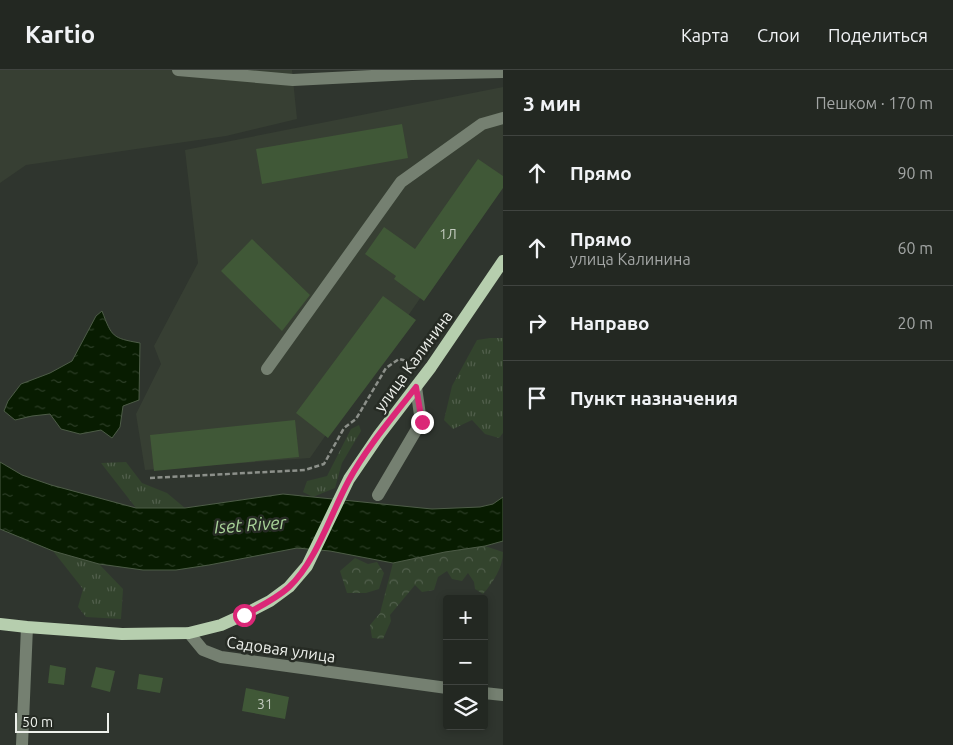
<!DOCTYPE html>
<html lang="ru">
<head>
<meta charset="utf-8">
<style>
	:root { --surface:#232822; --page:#2b302a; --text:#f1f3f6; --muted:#a3a6a5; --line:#404440 }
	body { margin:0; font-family:Ubuntu,sans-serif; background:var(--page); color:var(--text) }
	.controls { position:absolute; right:15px; bottom:15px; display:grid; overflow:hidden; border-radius:5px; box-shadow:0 2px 8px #0003 }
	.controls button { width:45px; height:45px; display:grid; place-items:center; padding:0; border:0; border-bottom:1px solid var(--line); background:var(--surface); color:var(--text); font:25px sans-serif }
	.scale { position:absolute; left:15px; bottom:12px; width:94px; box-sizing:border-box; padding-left:5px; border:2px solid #edf0eb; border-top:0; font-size:14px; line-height:18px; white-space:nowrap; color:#edf0eb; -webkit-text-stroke:4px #262b24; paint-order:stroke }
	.stop { position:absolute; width:15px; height:15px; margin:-11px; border:4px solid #db2777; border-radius:50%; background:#fff }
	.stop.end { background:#db2777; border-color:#fff; box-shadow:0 1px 5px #0008 }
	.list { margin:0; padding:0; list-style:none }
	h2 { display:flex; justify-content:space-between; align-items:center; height:65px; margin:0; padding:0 20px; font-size:21px }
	h2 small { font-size:16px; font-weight:400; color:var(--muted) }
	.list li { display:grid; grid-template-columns:32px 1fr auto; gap:15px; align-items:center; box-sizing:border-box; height:75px; padding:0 20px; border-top:1px solid var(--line) }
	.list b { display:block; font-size:19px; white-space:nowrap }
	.list p { margin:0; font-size:16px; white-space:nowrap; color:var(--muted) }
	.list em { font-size:16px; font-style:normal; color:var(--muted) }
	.icon { flex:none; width:28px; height:28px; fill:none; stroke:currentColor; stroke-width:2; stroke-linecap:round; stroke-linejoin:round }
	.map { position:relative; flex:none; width:503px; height:675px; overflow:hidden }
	header { display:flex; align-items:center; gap:30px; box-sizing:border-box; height:70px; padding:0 25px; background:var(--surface); border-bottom:1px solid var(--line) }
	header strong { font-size:24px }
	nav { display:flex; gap:28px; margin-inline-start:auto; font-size:18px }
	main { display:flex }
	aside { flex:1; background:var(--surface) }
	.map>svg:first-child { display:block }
	.built { fill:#373f33 }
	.grass { fill:url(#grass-tufts) }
	.forest { fill:url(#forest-crowns) }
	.water { fill:url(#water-ripples); stroke:#4d5c47 }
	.building { fill:#405837 }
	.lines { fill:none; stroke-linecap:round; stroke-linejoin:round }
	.path { stroke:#8c908a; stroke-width:2.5; stroke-dasharray:5 2.5; stroke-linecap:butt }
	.minor { stroke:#758071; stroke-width:12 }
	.major { stroke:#b6ceae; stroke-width:12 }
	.route { stroke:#db2777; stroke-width:6 }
	.labels { text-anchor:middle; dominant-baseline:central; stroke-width:5; stroke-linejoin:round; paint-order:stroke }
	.number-label { font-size:14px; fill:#c2cabe }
	.street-label { font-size:16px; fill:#edf0eb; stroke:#262b24 }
	.water-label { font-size:18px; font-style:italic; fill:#a9d399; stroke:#262b24 }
</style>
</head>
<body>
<header>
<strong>Kartio</strong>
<nav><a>Карта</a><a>Слои</a><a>Поделиться</a></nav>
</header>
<main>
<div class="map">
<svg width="503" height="675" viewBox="0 0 503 675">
	<defs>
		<pattern id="grass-tufts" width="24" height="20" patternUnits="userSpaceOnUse" patternTransform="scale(1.25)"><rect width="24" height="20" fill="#33442d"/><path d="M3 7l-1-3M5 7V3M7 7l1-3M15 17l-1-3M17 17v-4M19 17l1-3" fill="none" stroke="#515f4c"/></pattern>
		<pattern id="forest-crowns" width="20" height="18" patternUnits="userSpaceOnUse" patternTransform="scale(1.25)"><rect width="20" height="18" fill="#33442d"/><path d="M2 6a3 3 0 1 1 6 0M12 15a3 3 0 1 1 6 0" fill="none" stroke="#515f4c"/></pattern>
		<pattern id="water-ripples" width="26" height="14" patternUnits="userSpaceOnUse" patternTransform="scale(1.25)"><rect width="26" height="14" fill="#081c01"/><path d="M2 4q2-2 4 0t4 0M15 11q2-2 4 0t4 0" fill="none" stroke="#2c3d26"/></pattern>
	</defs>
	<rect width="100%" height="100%" fill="#2f352e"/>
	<path class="built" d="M 0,0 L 292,0 L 297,49 L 226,66 L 26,95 L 0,113 Z
		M 503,17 L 503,108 L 310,388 L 145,400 L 136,344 L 161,294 L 154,276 L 198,193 L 185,80 Z"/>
	<path class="grass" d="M 490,268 L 503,268 L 503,363 L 499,368 L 485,364 L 472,350 L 453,359 L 444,350 L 452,316 L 477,270 Z
		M 359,355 L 361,361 L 342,393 L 335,418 L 313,427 L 303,422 L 307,411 L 327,406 L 351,359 Z
		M 126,392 L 142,413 L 167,423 L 185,438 L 136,438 L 101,393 Z
		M 53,481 L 99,494 L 123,519 L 121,549 L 86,547 L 78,537 L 83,519 Z"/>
	<path class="forest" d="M 485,476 L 503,482 C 503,498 493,512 483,524 L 475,519 L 474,512 L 468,503 L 462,511 L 452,509 L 447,501 L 438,507 L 434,520 L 422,522 L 415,515 L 390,545 L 391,551 L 383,569 L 372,568 L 370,555 L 380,543 L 393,493 L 445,482 Z
		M 355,488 L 368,494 L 377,492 L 384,503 L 379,519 L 366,523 L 347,523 L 340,501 Z"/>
	<path class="water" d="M 102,241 C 112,267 112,268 140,273 L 139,330 L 123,336 L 120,357 L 112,368 L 101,360 L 80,364 L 61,359 L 50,344 L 32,346 L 15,350 L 4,341 L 8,331 L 21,314 L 50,303 L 72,291 L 96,246 Z
		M 0,392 L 22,405 L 51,415 L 136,438 L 185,438 L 283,424 L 432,439 L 480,437 L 493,434 L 503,427 L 503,471 L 485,476 L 445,482 L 393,493 L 330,481 L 297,478 L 209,495 L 176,500 L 143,500 L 99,494 L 53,481 L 0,459 Z"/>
	<path class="building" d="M 402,54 L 408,88 L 262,114 L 256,79 Z
		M 478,89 L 503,106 L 503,118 L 424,231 L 394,209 L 396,206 L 365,184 L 384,157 L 415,179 Z
		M 252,169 L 310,225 L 282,261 L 221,201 Z
		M 383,226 L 416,250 L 328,368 L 296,343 Z
		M 295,350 L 299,387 L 154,401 L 150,365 Z
		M 50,595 L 66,598 L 64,615 L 48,613 Z
		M 96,597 L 115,601 L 110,622 L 91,617 Z
		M 139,604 L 163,608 L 160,623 L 137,619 Z
		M 246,618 L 289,627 L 285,649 L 242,641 Z"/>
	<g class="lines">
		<path class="path" d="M 150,408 L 305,400 L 324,394 L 344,358 L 356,349 L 386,298 L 399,289 L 418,294"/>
		<path class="minor" d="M 178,0 L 293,10 L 412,4 L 503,2
			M 267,299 L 401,112 L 482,54 L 503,48
			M 378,425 L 421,352 L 416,317
			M 189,563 L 203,580 L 221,587 L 447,618
			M 484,623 L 503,625
			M 22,675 L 27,557"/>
		<path class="major" d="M 0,554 L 27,557 L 122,564 L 189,563 L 221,555 L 243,545 L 270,531 L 289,517 L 307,496 L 349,409 L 379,365 L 431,297 L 503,191"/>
	</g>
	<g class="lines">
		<path class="route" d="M 244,545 C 259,537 276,529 289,517 C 316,492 331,443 349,410 C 367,377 393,347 416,317 L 422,352"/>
	</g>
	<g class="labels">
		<g class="number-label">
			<text x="448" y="164">1Л</text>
			<text x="265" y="634">31</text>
		</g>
		<g class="street-label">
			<text transform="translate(413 291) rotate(-54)">улица Калинина</text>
			<text transform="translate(281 579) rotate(8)">Садовая улица</text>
		</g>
		<g class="water-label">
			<text transform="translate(250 454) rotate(-4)">Iset River</text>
		</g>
	</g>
</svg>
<div class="controls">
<button>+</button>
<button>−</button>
<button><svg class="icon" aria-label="layers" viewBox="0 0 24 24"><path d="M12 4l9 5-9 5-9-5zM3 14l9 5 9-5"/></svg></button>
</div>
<div class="scale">50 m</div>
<div class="stop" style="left:244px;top:545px"></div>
<div class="stop end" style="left:422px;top:352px"></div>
</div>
<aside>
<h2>3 мин<small>Пешком · 170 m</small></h2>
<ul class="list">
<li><svg class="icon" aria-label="ahead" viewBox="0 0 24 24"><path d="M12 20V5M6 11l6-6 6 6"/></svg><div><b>Прямо</b></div><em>90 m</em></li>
<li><svg class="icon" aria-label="ahead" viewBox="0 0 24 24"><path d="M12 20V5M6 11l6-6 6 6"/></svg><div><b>Прямо</b><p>улица Калинина</p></div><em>60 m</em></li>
<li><svg class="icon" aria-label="right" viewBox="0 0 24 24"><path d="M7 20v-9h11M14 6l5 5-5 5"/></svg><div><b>Направо</b></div><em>20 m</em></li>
<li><svg class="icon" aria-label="arrive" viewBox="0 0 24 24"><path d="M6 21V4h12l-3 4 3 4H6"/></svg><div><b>Пункт назначения</b></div></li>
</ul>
</aside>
</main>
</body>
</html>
